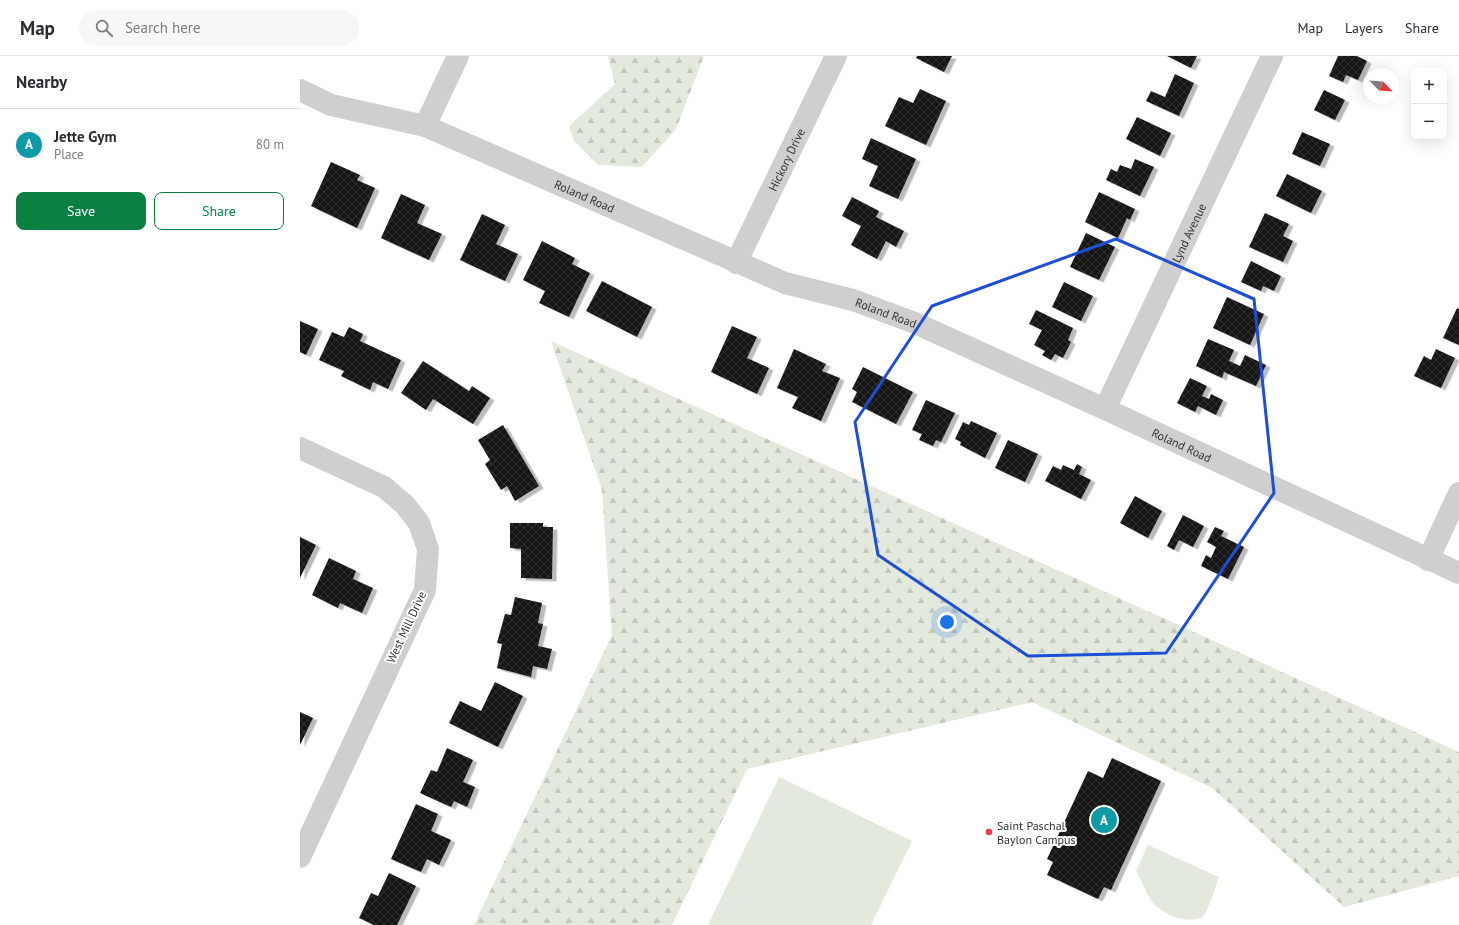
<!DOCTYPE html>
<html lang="en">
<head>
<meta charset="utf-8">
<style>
	:root { --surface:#fff; --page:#f7f7f7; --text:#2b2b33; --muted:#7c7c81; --line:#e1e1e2; --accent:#0b8043 }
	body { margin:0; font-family:"PT Sans",sans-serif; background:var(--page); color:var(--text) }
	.controls { position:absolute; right:12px; top:12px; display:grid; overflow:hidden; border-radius:8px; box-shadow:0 4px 16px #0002 }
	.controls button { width:36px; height:36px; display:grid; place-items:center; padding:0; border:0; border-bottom:1px solid var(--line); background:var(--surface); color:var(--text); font:20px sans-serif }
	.compass { position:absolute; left:1063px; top:12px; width:36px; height:36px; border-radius:50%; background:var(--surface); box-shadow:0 4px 16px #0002; rotate:115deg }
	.you { position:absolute; left:647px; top:566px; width:14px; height:14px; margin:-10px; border:3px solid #fff; border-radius:50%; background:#1a73e8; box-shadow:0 0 0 6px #1a73e833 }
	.badge { display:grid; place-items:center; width:26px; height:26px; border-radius:50%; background:var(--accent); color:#fff; font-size:13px; font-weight:700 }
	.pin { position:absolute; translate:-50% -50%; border:2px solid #fff; box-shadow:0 1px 4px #0006 }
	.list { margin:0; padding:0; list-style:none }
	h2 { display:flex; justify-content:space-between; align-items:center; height:52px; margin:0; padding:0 16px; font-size:17px }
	h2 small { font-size:13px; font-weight:400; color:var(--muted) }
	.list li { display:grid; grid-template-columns:26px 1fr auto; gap:12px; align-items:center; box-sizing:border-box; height:72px; padding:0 16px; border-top:1px solid var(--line) }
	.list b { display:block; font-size:15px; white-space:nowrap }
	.list p { margin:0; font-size:13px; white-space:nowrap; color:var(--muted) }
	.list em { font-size:13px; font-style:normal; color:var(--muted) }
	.actions { display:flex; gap:8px; padding:12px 16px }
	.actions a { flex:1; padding:9px 0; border:1px solid var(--accent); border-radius:8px; text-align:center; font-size:14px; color:var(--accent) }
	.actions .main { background:var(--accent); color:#fff }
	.icon { flex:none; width:22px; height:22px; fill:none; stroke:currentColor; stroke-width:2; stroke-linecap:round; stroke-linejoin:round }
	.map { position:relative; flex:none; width:1159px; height:869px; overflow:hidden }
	header { display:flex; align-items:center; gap:24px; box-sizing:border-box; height:56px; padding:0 20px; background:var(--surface); border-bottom:1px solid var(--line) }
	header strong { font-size:19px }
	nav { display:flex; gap:22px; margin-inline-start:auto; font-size:14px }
	.search { width:280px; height:36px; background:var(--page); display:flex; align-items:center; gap:10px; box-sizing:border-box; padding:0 14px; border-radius:22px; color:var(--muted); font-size:15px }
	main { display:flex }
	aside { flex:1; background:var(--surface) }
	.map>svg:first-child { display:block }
	.green { fill:#e3e9dc }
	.forest { fill:url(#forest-firs) }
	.building { fill:url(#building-cross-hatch); filter:url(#shadow) }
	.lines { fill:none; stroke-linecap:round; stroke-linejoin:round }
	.minor { stroke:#cfcfcf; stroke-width:22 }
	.marked { fill:none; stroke:#1d4ed8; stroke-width:3; stroke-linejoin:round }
	.poi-dot { fill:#e33b4b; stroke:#fff; stroke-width:1.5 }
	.labels { text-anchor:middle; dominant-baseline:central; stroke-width:4; stroke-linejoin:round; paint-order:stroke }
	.street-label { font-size:12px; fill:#323232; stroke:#fff }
	.poi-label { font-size:12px; fill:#323232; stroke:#fff; text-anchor:start }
</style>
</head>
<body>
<header>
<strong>Map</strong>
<div class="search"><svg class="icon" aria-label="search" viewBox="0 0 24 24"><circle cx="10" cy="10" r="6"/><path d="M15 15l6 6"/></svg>Search here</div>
<nav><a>Map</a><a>Layers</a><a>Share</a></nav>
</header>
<main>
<aside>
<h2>Nearby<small></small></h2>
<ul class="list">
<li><span class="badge" style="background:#0f9aa8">A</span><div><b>Jette Gym</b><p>Place</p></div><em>80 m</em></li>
</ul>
<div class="actions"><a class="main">Save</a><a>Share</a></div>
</aside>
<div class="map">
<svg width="1159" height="869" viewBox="0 0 1159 869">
	<defs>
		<pattern id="forest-firs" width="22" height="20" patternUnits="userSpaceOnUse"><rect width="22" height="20" fill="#e3e9dc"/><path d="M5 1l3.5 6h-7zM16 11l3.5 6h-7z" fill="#c3c8bd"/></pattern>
		<pattern id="building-cross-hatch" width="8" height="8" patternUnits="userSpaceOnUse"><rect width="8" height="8" fill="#191919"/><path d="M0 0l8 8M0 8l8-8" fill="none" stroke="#323232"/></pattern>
		<filter id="shadow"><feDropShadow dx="4.5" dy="2.5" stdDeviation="0" flood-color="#0004"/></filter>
	</defs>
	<rect width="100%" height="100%" fill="#fff"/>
	<path class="green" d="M 479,721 L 612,785 L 571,869 L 408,869 Z
		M 848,789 L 919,821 C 915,831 909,855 902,861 C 886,869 860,858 850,843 C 845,834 841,824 836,815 Z"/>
	<path class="forest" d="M 308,0 L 404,0 L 376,73 L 342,111 L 298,109 L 274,85 L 269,70 L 315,28 Z
		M 251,285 L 1159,696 L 1159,820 L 1044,851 L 912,732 L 732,646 L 447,713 L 372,869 L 174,869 L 312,579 L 302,434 Z"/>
	<path class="building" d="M 617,0 L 652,0 L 644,16 L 616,2 Z
		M 867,0 L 897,0 L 891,12 Z
		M 1038,0 L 1057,0 L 1067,5 L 1058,24 L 1046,19 L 1043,26 L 1029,20 Z
		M 875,18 L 894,27 L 879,60 L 846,45 L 851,35 L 865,41 Z
		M 620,33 L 646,45 L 626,89 L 585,70 L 599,41 L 613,47 Z
		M 1024,34 L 1045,44 L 1035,64 L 1014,54 Z
		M 837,61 L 871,77 L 860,100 L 826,83 Z
		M 1002,76 L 1030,88 L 1020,110 L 992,98 Z
		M 571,82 L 616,103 L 598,143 L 569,130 L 578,110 L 562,103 Z
		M 835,103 L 854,111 L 840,140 L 806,124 L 811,113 L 817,116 L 820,109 L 831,113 Z
		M 31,106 L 60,119 L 57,124 L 75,132 L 57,172 L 11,150 Z
		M 987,118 L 1022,135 L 1011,157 L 976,140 Z
		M 799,136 L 835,153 L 830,164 L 827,162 L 818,182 L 785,166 Z
		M 101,138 L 125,149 L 117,167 L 142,178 L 129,204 L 81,182 Z
		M 552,141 L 579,155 L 576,161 L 604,175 L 596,191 L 586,185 L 577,203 L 551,189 L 561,170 L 542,160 Z
		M 965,157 L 989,168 L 983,180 L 993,185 L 983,206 L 949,191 Z
		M 182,158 L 205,169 L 196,188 L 218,198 L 205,225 L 160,204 Z
		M 786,177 L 815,191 L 799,224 L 770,211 Z
		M 242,185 L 275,202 L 272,208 L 290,217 L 269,261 L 239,247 L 245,235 L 223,224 Z
		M 951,205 L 981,220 L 974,235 L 963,230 L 961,235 L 941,226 Z
		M 302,225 L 352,251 L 337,281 L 286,255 Z
		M 764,226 L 793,240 L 781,265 L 752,251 Z
		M 927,241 L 964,258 L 950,289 L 913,272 Z
		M 1157,252 L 1159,253 L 1159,289 L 1143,282 Z
		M 736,254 L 773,272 L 768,284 L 771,286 L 763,302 L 755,298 L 751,304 L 742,299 L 745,295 L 734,289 L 742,274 L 729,268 Z
		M 0,265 L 18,273 L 6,299 L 0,296 Z
		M 432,270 L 457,281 L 447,302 L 469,312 L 457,338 L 411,316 Z
		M 49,271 L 63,278 L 60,285 L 101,304 L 88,333 L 73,326 L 70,334 L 41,320 L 44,315 L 19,304 L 32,276 L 44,281 Z
		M 908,283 L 934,294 L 929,305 L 940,310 L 945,299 L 966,309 L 956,330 L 924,316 L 922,322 L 896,310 Z
		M 494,293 L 526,308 L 522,315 L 540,322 L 521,365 L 492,352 L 498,341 L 477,332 Z
		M 1136,293 L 1155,302 L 1141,332 L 1114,320 L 1124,300 L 1131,304 Z
		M 123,305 L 169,335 L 172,330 L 190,342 L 173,368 L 133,343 L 126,354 L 101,337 Z
		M 563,311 L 613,336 L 596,368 L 552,346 L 557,336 L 552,333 Z
		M 890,322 L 907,330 L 902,340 L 909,343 L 911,338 L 923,344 L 916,359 L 898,350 L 895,356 L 877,347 Z
		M 626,344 L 655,357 L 641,386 L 636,384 L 633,390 L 619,384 L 622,378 L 612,374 Z
		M 671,365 L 697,377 L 685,402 L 660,389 L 661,386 L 655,383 L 663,366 L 669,369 Z
		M 203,369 L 239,430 L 215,445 L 207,430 L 201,434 L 185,408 L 190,404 L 178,384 Z
		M 708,384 L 738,398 L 725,426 L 695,412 Z
		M 777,408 L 782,411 L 779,418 L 791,424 L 781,443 L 745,425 L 753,410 L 761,414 L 763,409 L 774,414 Z
		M 835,440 L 862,455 L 848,482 L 820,467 Z
		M 883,459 L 904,470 L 893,491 L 879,484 L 874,494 L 867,490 Z
		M 210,467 L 243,467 L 243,471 L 253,471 L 252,523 L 221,522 L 221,493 L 210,492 Z
		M 915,471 L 924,475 L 921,480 L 944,491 L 928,523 L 901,510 L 906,499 L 911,502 L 916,491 L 907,486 Z
		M 0,481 L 16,489 L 0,522 Z
		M 29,502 L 56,515 L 53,523 L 73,532 L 62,557 L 40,547 L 38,552 L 12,539 Z
		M 215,541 L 242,547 L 238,567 L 243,568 L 238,590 L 252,593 L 247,613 L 233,610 L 231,621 L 197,612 L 202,588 L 197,587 L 205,558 L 211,559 Z
		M 195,626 L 223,640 L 198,691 L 149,667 L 160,645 L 181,655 Z
		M 0,656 L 13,662 L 0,689 Z
		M 147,692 L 173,704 L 163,726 L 175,731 L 167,751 L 154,745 L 151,751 L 120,737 L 131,714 L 137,716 Z
		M 812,702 L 861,725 L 811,834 L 804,831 L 798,843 L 747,819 L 753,806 L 747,803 L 788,715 L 803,722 Z
		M 116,748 L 138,758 L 131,775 L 151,784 L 139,809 L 127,803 L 121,816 L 91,803 Z
		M 89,817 L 116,830 L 97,869 L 74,869 L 59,862 L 71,837 L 78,840 Z"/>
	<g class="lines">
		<g class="minor">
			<path id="s1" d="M 0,34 L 31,49 L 125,70 L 485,227 L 553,244 L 615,267 L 805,353 L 1159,517"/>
			<path d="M 125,70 L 158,0"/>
			<path id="s2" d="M 436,207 L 536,0"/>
			<path id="s3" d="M 805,353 L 972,0"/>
			<path d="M 0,392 L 84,431 L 105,449 L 119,467 L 128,493 L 125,534 L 0,801"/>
			<path d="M 1128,504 L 1159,437"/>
		</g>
	</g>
	<path class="marked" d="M 816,183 L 954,243 L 974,437 L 866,597 L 728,600 L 578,499 L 555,366 L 632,250 Z"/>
	<circle class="poi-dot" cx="689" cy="776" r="4"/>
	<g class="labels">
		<g class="street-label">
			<text stroke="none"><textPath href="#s2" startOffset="115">Hickory Drive</textPath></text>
			<text stroke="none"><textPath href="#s1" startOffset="305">Roland Road</textPath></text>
			<text stroke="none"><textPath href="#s3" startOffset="195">Lynd Avenue</textPath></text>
			<text stroke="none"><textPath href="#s1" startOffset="629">Roland Road</textPath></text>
			<text stroke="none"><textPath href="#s1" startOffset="953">Roland Road</textPath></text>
			<text transform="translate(106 571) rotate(-65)">West Mill Drive</text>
		</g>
		<g class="poi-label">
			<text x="697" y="769">Saint Paschal<tspan x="697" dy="14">Baylon Campus</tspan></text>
		</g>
	</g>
</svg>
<div class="controls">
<button>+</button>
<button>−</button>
</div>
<svg class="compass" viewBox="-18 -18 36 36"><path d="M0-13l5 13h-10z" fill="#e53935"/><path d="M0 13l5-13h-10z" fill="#7c7c81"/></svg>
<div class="you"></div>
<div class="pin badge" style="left:804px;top:764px;background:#0f9aa8">A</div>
</div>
</main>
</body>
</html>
